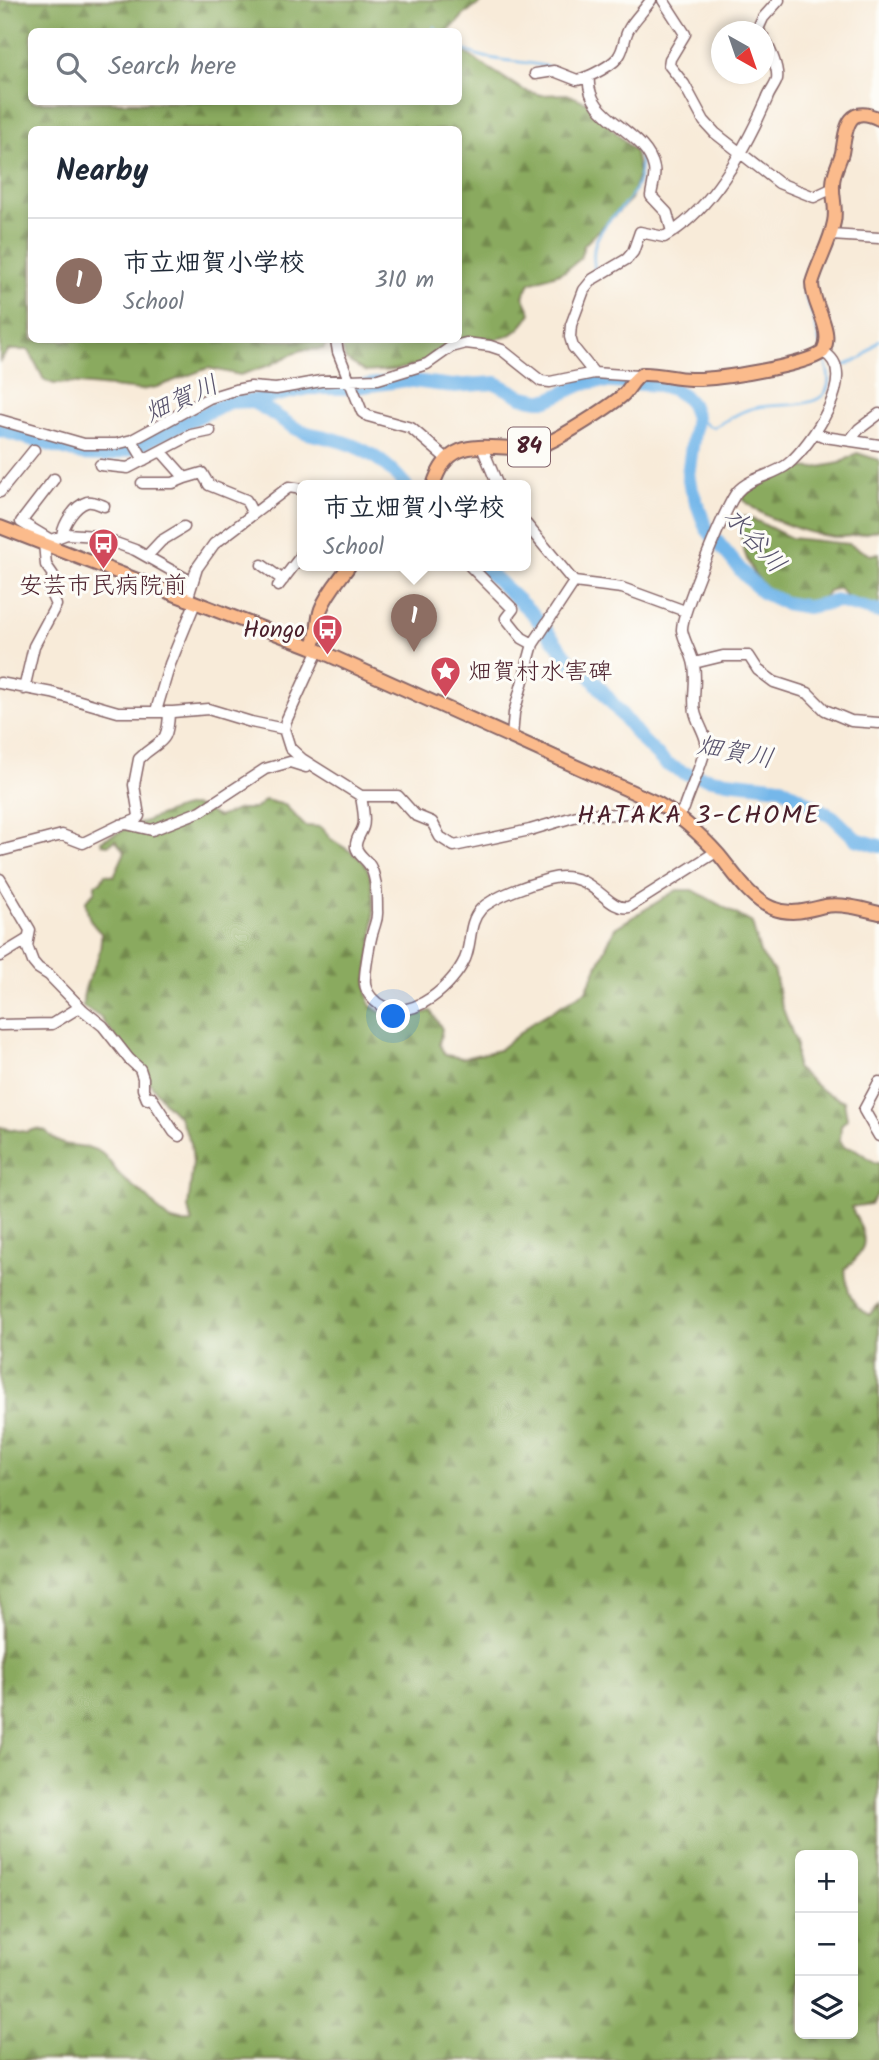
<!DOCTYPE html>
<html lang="en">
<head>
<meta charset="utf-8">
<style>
	:root { --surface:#fff; --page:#f6f6f7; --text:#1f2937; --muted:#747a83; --line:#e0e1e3; --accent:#b45309 }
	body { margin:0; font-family:Kalam,"Klee One",sans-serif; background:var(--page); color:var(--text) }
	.controls { position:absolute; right:21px; bottom:21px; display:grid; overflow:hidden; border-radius:10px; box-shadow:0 4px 10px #0003 }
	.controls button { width:63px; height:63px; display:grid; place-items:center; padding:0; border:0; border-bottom:2px solid var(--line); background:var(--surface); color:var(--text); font:35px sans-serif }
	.compass { position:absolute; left:711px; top:21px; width:63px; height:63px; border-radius:50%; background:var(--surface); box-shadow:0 4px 10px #0003; rotate:140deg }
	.you { position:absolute; left:394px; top:1017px; width:24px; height:24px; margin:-18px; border:5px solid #fff; border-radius:50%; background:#1a73e8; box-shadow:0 0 0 10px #1a73e833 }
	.badge { display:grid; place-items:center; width:46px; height:46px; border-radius:50%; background:var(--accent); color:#fff; font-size:23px; font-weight:700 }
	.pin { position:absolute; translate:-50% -58px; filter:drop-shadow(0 2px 4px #0008) }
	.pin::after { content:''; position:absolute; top:37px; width:24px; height:21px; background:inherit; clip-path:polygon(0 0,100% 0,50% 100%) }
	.popup { position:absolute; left:297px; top:480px; width:234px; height:91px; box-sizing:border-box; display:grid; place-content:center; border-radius:10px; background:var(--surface); filter:drop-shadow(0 2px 5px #0005); font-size:23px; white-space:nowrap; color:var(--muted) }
	.popup b { font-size:26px; color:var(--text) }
	.popup::after { content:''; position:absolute; left:50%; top:100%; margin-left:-14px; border:14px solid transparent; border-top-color:var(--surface) }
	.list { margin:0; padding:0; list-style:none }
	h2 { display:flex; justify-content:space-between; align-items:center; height:91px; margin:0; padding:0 28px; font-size:30px }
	h2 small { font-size:23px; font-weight:400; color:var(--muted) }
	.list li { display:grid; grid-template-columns:46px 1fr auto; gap:21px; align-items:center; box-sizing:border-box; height:126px; padding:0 28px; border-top:2px solid var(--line) }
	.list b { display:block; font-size:26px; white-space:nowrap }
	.list p { margin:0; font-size:23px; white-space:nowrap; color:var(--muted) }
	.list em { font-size:23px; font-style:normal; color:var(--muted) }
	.icon { flex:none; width:38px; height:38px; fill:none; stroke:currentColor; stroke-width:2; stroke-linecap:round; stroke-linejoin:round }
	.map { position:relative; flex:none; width:879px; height:2060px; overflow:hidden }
	.search { position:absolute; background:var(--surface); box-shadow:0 4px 10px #0003; left:28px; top:28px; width:434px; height:77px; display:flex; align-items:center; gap:18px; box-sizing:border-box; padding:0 24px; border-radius:10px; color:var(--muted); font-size:26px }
	.panel { position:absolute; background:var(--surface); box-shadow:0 4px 10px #0003; left:28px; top:126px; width:434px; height:217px; border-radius:10px }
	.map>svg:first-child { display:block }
	.forest { fill:url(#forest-firs); stroke:#6a6444; stroke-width:2; fill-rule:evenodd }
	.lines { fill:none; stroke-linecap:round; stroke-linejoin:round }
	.stream { stroke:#74b7ea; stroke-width:2.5 }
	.river { stroke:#74b7ea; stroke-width:14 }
	.minor-casing { stroke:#876668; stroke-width:13 }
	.major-casing { stroke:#876668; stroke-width:16 }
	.minor { stroke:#fff; stroke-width:10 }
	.major { stroke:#fbbb8c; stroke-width:12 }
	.labels { text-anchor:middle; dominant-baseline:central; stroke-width:6; stroke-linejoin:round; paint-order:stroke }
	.shield { fill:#fdfcf7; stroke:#806168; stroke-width:2 }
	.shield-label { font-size:23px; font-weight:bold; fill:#4a1f2b }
	.poi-label { font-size:24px; fill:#4a1f2b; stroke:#fdfcf7 }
	.water-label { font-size:26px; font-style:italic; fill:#59546e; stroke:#fdfcf7 }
	.neighbourhood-label { font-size:26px; letter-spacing:2px; fill:#4a1f2b; stroke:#fdfcf7 }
</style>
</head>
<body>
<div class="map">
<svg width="879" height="2060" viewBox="0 0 879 2060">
	<defs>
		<pattern id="forest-firs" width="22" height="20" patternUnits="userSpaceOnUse" patternTransform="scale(1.75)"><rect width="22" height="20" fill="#8aaa5e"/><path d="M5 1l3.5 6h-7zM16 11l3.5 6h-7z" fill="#738a4e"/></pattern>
	</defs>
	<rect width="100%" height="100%" fill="#fdfcf7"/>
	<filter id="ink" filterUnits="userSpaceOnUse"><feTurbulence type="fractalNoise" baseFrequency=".0143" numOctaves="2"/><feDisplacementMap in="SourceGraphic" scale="14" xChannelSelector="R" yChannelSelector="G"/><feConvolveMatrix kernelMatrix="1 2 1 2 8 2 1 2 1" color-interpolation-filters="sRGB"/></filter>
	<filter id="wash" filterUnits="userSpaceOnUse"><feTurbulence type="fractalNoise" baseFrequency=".00686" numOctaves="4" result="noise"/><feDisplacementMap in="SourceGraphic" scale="28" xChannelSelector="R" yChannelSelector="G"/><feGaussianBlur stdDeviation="1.57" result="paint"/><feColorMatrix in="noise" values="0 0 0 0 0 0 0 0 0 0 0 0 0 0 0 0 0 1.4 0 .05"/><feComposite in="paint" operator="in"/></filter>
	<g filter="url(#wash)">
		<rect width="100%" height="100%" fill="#f8ebd9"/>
		<path class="forest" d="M 0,0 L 485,0 L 466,13 L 449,31 L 32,32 L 32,102 L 458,102 L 459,49 L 523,90 L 541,95 L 567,94 L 586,102 L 635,152 L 639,173 L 631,199 L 584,245 L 580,259 L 565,271 L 530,283 L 523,296 L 531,313 C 512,346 492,339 459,339 L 458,130 L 32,130 L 32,340 L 328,340 L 323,349 L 301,350 L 270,365 L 240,375 L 208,368 L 157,387 L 141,390 L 69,383 L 54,384 L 44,380 L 29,350 L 9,350 L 0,361 Z
			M 341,340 L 457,340 L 434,354 L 426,363 L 395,370 L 365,372 L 345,359 Z
			M 857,453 L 879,460 L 879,530 C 865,533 848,538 834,537 C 807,534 760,518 742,498 L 748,491 L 799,467 L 814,468 L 840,463 Z
			M 740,516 L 753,519 L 791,538 L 849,544 L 870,555 L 879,553 L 879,613 L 871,607 L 851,602 L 840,589 C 825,588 827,595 819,604 C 764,606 740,567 740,516 Z
			M 265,800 L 285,805 L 305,826 L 321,827 C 325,830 327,836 331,839 C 348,852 366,854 371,880 C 374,896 374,918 373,934 C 371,968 347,1027 410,1011 L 416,1015 L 431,1011 L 442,1029 L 439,1044 L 445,1055 L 463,1058 L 499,1050 L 533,1022 L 586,991 L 615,928 L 677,890 L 693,890 L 752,923 L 760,953 L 775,973 L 780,1001 L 796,1043 L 796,1068 L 824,1092 L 844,1101 L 847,1119 L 841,1125 L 840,1140 L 844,1147 L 855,1149 L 876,1163 L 879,1163 L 879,1191 L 870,1204 L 851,1207 C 866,1237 872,1246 845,1269 C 847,1290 850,1305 869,1315 L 879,1304 L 879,2060 L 0,2060 L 0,1127 L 27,1132 L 36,1129 L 46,1131 C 63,1153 80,1140 100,1152 C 107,1156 113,1167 118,1173 C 126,1182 134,1187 143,1194 C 163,1210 161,1225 192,1223 L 188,1208 L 193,1162 L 191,1143 L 179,1117 L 165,1103 L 100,1017 L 83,1007 C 81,979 103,965 101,933 C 90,923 87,916 86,901 L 95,891 L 95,884 L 101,882 L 105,874 L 114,876 L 125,852 L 115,840 L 108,845 L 102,844 L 101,841 C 113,834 181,805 193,806 C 201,806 211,814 218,817 L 240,809 L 255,809 ZM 800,1855 L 853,1855 L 853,2034 L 800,2034 Z"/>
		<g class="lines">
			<path class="stream" d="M 434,27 L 439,32
				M 458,46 C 487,65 521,58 553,68
				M 595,273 C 594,262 592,251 596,241 C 608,212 635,206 640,172 C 641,162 641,155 636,146
				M 809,273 L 804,294 L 814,318 L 820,346
				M 837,369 L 862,358 L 879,340
				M 696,417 L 708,426 L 714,427 C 728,420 743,409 759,407 C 792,402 845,413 824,359"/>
			<path class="river" d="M 250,401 C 267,408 281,420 297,429 C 306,434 319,435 329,438 C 362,446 384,459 406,486
				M 0,430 L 82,454 L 106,455 L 131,449 L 229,402 L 250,401 L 309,388 L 348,388 L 406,380 L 452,386 L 496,383 L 522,397 L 539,400 L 548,400 L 585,383 L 598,381 L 659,385 L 673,389 L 684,396 L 691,404 L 696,417 L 688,475 L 690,485 L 706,528 L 743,573 L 762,592 L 785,603 L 808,607 L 838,601 L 879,612
				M 482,566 L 533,614 L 571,662 L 588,673 L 642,740 L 666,764 L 684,773 L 717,780 L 781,787 L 833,817 L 856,839 L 879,846"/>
		</g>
	</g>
	<g filter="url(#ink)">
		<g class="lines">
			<defs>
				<path id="minor" d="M 663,0 L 685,34 L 670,59 L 669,65 L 684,84 L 704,121 L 715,133 L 779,183 L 814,197 L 833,188
					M 760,32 L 758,29 L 763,18 L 779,0
					M 535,74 L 554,71 L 577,80 C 588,78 616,64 620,54 C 625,45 624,36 630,27 C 636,18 644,10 651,0
					M 589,76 C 584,120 646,129 654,168 C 656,178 652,186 651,196 L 667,213 L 672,232
					M 831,235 L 879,238
					M 336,340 L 338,352 L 362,412 L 368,416 L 411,428 L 446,458
					M 594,373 L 573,347 L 570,337 L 571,325 L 584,290 L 593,279 L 627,259 L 633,252 L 640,232 L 664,237 C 711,211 746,147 767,99 C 769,92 775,86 777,79 C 779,67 769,48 764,38
					M 0,420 L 84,444 L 116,444 L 132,440 L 209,398 L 235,390 L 251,387 L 276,389 L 321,381 L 378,379 L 427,364 L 451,347 L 466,343 L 490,346 L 502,350 L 541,381 L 550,382 L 594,373 L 638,376
					M 816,433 L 825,437 L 879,445
					M 132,440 L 144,460
					M 850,440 L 859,429 L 879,414
					M 482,447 L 498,486
					M 161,451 L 185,478 L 202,473 L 209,485 L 246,500 L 253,514
					M 100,465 L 128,468 L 191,435 L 210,431
					M 142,483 L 173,483 L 185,478
					M 0,492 L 34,450
					M 526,524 L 574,582 L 622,588 L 685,611
					M 62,535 C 64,524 74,506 87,502 C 92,501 99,504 104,506
					M 51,540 L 21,522 L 54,479
					M 48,545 L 51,540 L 67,534 L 96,536 L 135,550 L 192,582
					M 147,556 L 161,541 L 184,527
					M 262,565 L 283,580
					M 470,566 L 513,609 L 506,618 L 522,638 L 533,644
					M 278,586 L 301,556 L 302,550
					M 187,600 L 197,568 L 214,544 L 289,487 L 302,489
					M 318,651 L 286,721 L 284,729 L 290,748 L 302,759 L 361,796 L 398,796 L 415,815 L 432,822 L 440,837 L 454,846 L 530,830 L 587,813 L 603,815 L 628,813 L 657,803
					M 694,663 L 723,656 L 749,656 L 758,670 L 774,682 L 808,693 L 825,710 L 851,721 L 879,723
					M 0,683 L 52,693 L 118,712 L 173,712 L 208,709 L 251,722 L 284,729
					M 24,689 L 34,646 L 56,605 L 49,589 L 53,575 L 46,565 L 44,543
					M 156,711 L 170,664 L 195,603
					M 512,737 L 514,713 L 533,644 L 574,582
					M 361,796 C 362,805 366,819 363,827 C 361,834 355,839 356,847 C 358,856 368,860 371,868 C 377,880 377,898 377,910 C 378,919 375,923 373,931 C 370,939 364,975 365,983 C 366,994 375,1003 384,1007 C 415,1020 453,985 465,959 C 472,942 468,923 481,909 C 494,896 531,884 549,879 C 593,867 605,912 629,907 L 716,852
					M 678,816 L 684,808 C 688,795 707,753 706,742 C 705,733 697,722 695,712 C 692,697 697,681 694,665 C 692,653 684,642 682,630 C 681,614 726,506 737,492 C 750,477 773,476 788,464 C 810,446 862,372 823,352
					M 126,824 L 136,820 L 139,816 L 134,785 L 139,759 C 159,738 168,748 169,712
					M 0,851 L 62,835 L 83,843 L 120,825 L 126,824 L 152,830 L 201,811 L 265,769 L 290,762 L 306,767
					M 0,879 L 30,930 L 27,946 L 33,962 L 38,968 L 49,975 L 83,1010 L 103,1026 L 129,1059 L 140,1069 L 143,1078 L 143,1089 L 147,1099 L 151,1097 L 174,1132 L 179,1136
					M 0,956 L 28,939
					M 0,1025 L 52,1024 L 80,1007
					M 879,1082 L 864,1110 L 879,1136"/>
				<path id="major" d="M 433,486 C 452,422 502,460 547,443 C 562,437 613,405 624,394 C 631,387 633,379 642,374 C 658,373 674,379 691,379 C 716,380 804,366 823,352 C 835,330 812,306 812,283 C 818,262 830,243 834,222 C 837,209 832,197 833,184 C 833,173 839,163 842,153 C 846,131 846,103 879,119
					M 0,527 L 311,647 L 657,803 C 680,816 701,835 719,855 C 734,873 750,899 772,908 C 792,916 807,910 825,906 C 842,903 863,909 879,913
					M 311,647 C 320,636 316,623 321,609 C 327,593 339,580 349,566"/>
			</defs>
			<use href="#minor" class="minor-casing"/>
			<use href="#major" class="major-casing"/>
			<use href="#minor" class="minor"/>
			<use href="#major" class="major"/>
		</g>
	</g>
	<defs>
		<symbol id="bus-pin" viewBox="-11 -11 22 30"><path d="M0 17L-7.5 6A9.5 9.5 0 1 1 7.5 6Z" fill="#d1495b" stroke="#fdfcf7"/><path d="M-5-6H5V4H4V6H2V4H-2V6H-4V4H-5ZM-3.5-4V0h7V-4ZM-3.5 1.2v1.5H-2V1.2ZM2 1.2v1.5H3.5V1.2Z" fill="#fff"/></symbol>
		<symbol id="sight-pin" viewBox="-11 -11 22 30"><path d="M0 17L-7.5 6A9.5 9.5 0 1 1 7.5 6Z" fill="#d1495b" stroke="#fdfcf7"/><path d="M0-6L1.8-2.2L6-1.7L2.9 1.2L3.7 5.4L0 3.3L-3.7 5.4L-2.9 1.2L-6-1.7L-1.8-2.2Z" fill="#fff"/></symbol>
	</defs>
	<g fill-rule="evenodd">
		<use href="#bus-pin" x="86" y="526" width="35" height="47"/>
		<use href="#bus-pin" x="310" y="612" width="35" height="47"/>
		<use href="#sight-pin" x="428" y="654" width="35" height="47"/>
	</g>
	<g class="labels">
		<rect class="shield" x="508" y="427.5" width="42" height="39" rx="5"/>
		<g class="shield-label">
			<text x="529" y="447">84</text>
		</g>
		<g class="poi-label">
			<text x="103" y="586">安芸市民病院前</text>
			<text x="305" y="630" text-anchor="end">Hongo</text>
			<text x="468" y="672" text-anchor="start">畑賀村水害碑</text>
		</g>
		<g class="water-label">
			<text transform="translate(182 400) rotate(-24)">畑賀川</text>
			<text transform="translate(754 541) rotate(48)">水谷川</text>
			<text transform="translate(735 753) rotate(11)">畑賀川</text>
		</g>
		<g class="neighbourhood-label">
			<text x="699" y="816">HATAKA 3-CHOME</text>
		</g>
	</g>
</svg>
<div class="controls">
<button>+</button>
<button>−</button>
<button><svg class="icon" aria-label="layers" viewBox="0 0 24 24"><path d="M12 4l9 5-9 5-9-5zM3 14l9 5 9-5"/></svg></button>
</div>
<svg class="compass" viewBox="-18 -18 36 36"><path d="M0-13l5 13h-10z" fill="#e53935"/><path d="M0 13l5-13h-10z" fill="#747a83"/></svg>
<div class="you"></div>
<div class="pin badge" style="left:414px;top:652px;background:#8d6e63">1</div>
<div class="popup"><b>市立畑賀小学校</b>School</div>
<div class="search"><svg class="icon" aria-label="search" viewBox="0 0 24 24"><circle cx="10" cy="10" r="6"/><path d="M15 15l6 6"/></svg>Search here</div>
<section class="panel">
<h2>Nearby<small></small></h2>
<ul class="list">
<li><span class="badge" style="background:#8d6e63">1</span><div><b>市立畑賀小学校</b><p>School</p></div><em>310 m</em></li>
</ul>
</section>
</div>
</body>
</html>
